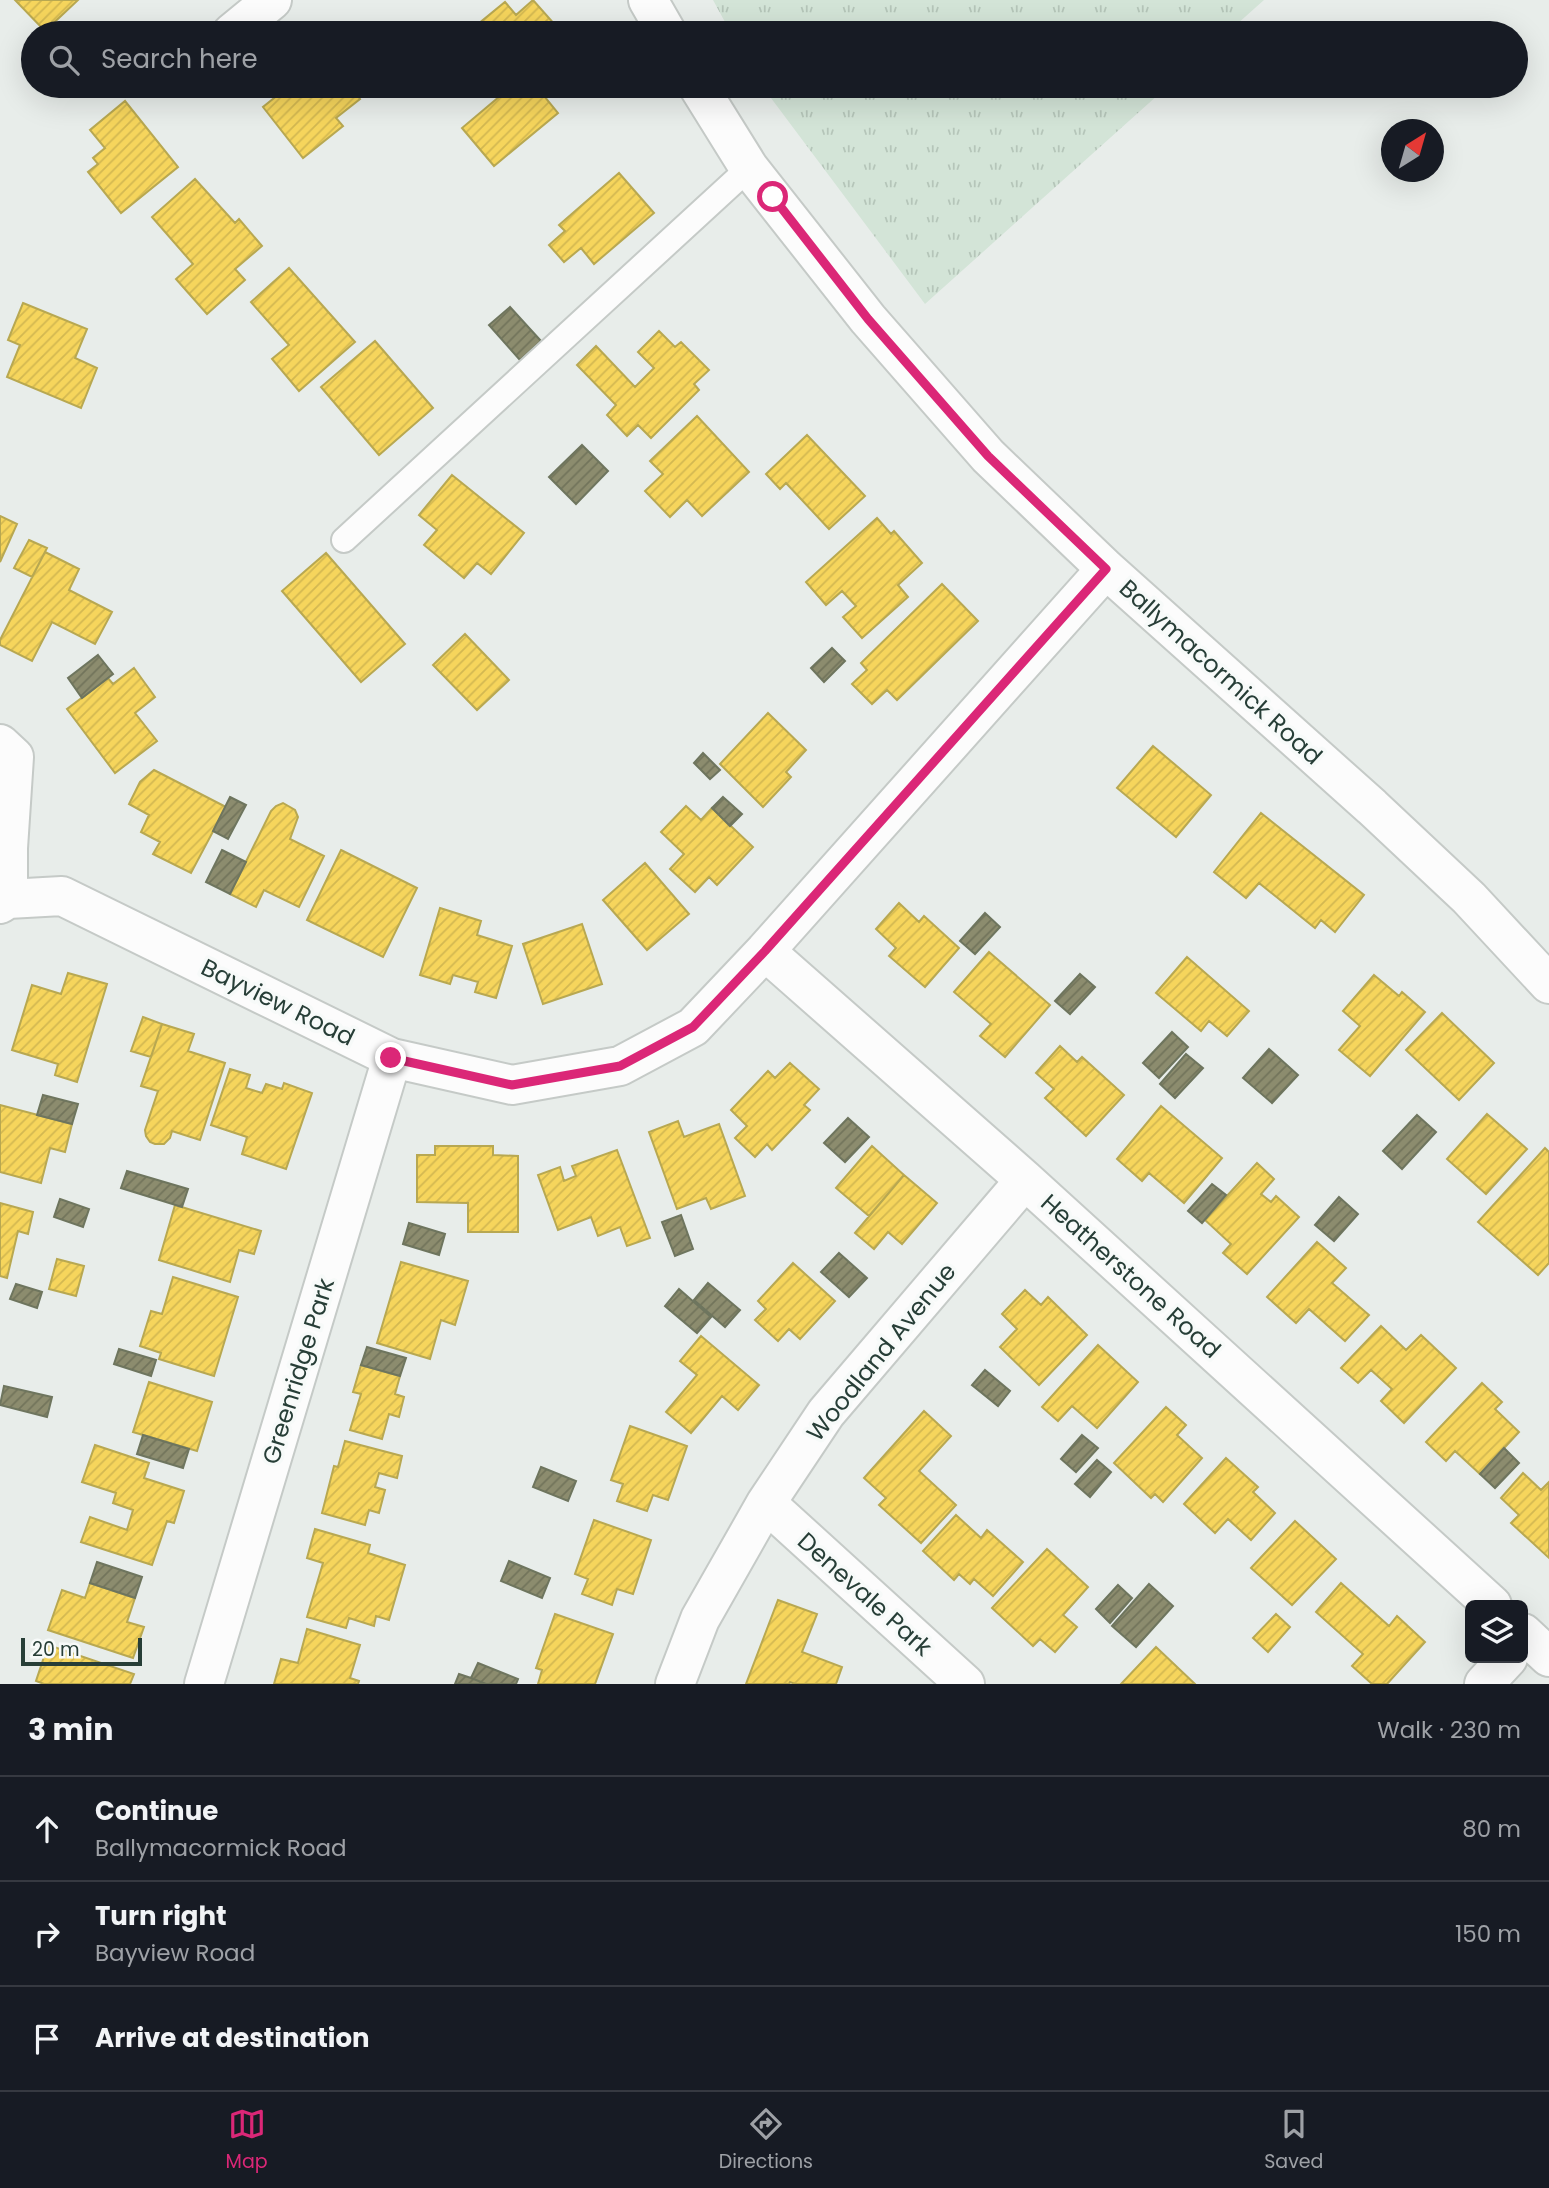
<!DOCTYPE html>
<html lang="en">
<head>
<meta charset="utf-8">
<style>
	:root { --surface:#171b24; --page:#242831; --text:#f1f3f6; --muted:#9ea1a6; --line:#363941; --accent:#db2777 }
	body { margin:0; font-family:Poppins,sans-serif; background:var(--page); color:var(--text) }
	.controls { position:absolute; right:21px; bottom:21px; display:grid; overflow:hidden; border-radius:10px; box-shadow:0 7px 28px #0002 }
	.controls button { width:63px; height:63px; display:grid; place-items:center; padding:0; border:0; border-bottom:2px solid var(--line); background:var(--surface); color:var(--text); font:35px sans-serif }
	.compass { position:absolute; left:1381px; top:119px; width:63px; height:63px; border-radius:50%; background:var(--surface); box-shadow:0 7px 28px #0002; rotate:37deg }
	.scale { position:absolute; left:21px; bottom:18px; width:121px; box-sizing:border-box; padding-left:7px; border:4px solid #273e37; border-top:0; font-size:19px; line-height:24px; white-space:nowrap; color:#273e37; -webkit-text-stroke:5px #f7faf9; paint-order:stroke }
	.stop { position:absolute; width:21px; height:21px; margin:-16px; border:5px solid #db2777; border-radius:50%; background:#fff }
	.stop.end { background:#db2777; border-color:#fff; box-shadow:0 2px 7px #0008 }
	.list { margin:0; padding:0; list-style:none }
	h2 { display:flex; justify-content:space-between; align-items:center; height:91px; margin:0; padding:0 28px; font-size:30px }
	h2 small { font-size:23px; font-weight:400; color:var(--muted) }
	.list li { display:grid; grid-template-columns:46px 1fr auto; gap:21px; align-items:center; box-sizing:border-box; height:105px; padding:0 28px; border-top:2px solid var(--line) }
	.list b { display:block; font-size:26px; white-space:nowrap }
	.list p { margin:0; font-size:23px; white-space:nowrap; color:var(--muted) }
	.list em { font-size:23px; font-style:normal; color:var(--muted) }
	.icon { flex:none; width:38px; height:38px; fill:none; stroke:currentColor; stroke-width:2; stroke-linecap:round; stroke-linejoin:round }
	.map { position:relative; flex:none; width:1549px; height:1684px; overflow:hidden }
	.search { position:absolute; background:var(--surface); box-shadow:0 7px 28px #0002; left:21px; right:21px; top:21px; height:77px; display:flex; align-items:center; gap:18px; box-sizing:border-box; padding:0 24px; border-radius:38px; color:var(--muted); font-size:26px }
	.sheet { height:406px; background:var(--surface) }
	nav { display:flex; justify-content:space-around; align-items:center; box-sizing:border-box; height:98px; border-top:2px solid var(--line); background:var(--surface); font-size:19px; color:var(--muted) }
	nav a { display:grid; justify-items:center; gap:4px }
	nav .on { color:var(--accent) }
	.map>svg:first-child { display:block }
	.grass { fill:url(#grass-tufts) }
	.homes { fill:url(#homes-hatch); stroke:#b8a851; stroke-width:2 }
	.industry { fill:url(#industry-hatch); stroke:#6e755e; stroke-width:2 }
	.lines { fill:none; stroke-linecap:round; stroke-linejoin:round }
	.service-casing { stroke:#c5cac7; stroke-width:28 }
	.minor-casing { stroke:#c5cac7; stroke-width:42 }
	.service { stroke:#fcfcfc; stroke-width:24 }
	.minor { stroke:#fcfcfc; stroke-width:38 }
	.route { stroke:#db2777; stroke-width:9 }
	.labels { text-anchor:middle; dominant-baseline:central; stroke-width:7; stroke-linejoin:round; paint-order:stroke }
	.street-label { font-size:24px; fill:#273e37; stroke:#f7faf9 }
</style>
</head>
<body>
<div class="map">
<svg width="1549" height="1684" viewBox="0 0 1549 1684">
	<defs>
		<pattern id="grass-tufts" width="24" height="20" patternUnits="userSpaceOnUse" patternTransform="scale(1.75)"><rect width="24" height="20" fill="#d3e4d7"/><path d="M3 7l-1-3M5 7V3M7 7l1-3M15 17l-1-3M17 17v-4M19 17l1-3" fill="none" stroke="#b5c5b9"/></pattern>
		<pattern id="homes-hatch" width="6" height="6" patternUnits="userSpaceOnUse" patternTransform="scale(1.75)"><rect width="6" height="6" fill="#f6d55c"/><path d="M-1 1l2-2M0 6l6-6M5 7l2-2" fill="none" stroke="#d3b851"/></pattern>
		<pattern id="industry-hatch" width="6" height="6" patternUnits="userSpaceOnUse" patternTransform="scale(1.75)"><rect width="6" height="6" fill="#8c8c6e"/><path d="M-1 1l2-2M0 6l6-6M5 7l2-2" fill="none" stroke="#72745b"/></pattern>
	</defs>
	<rect width="100%" height="100%" fill="#e8edea"/>
	<path class="grass" d="M 713,0 L 1264,0 L 1227,33 L 731,33 Z
		M 762,86 L 1168,86 L 925,304 Z"/>
	<path class="homes" d="M 15,0 L 78,0 L 45,31 Z
		M 533,0 L 557,27 L 549,33 L 467,33 L 505,2 L 516,15 Z
		M 289,86 L 350,86 L 360,99 L 336,118 L 343,126 L 303,158 L 263,107 Z
		M 512,86 L 536,86 L 558,113 L 494,166 L 462,128 Z
		M 125,101 L 178,167 L 121,213 L 88,172 L 98,164 L 93,158 L 105,148 L 90,130 Z
		M 619,173 L 654,213 L 594,264 L 581,248 L 564,262 L 549,245 L 565,231 L 559,225 Z
		M 195,179 L 235,223 L 239,219 L 262,246 L 235,269 L 245,280 L 207,314 L 176,279 L 193,264 L 152,217 Z
		M 289,268 L 355,342 L 299,391 L 272,359 L 289,345 L 251,302 Z
		M 23,303 L 87,329 L 75,358 L 97,368 L 81,408 L 7,377 L 20,345 L 8,340 Z
		M 659,331 L 675,347 L 681,342 L 709,370 L 694,384 L 699,390 L 651,438 L 638,425 L 627,436 L 607,415 L 616,405 L 577,365 L 596,346 L 635,387 L 654,368 L 638,352 Z
		M 375,341 L 433,408 L 379,455 L 321,387 Z
		M 697,416 L 749,472 L 702,516 L 687,500 L 670,517 L 645,491 L 663,474 L 650,461 Z
		M 807,435 L 865,496 L 829,529 L 786,483 L 780,489 L 766,474 Z
		M 452,475 L 524,533 L 491,574 L 477,563 L 464,578 L 424,545 L 437,530 L 419,515 Z
		M 0,516 L 17,524 L 0,562 Z
		M 877,518 L 891,534 L 894,531 L 922,563 L 898,585 L 908,597 L 862,638 L 843,617 L 856,606 L 842,591 L 826,605 L 806,582 Z
		M 29,540 L 47,548 L 32,577 L 14,568 Z
		M 45,552 L 79,569 L 69,590 L 112,612 L 95,644 L 52,622 L 32,661 L 0,645 L 0,640 Z
		M 326,553 L 405,644 L 361,682 L 282,591 Z
		M 942,584 L 978,621 L 897,700 L 887,690 L 872,704 L 852,684 L 867,670 L 861,663 Z
		M 465,634 L 509,680 L 477,710 L 433,665 Z
		M 134,668 L 155,697 L 135,713 L 157,741 L 115,773 L 67,709 L 108,678 L 113,684 Z
		M 768,713 L 806,750 L 786,772 L 791,777 L 763,807 L 720,764 Z
		M 1153,746 L 1211,795 L 1176,837 L 1117,788 Z
		M 154,770 L 226,807 L 191,873 L 153,854 L 160,842 L 141,832 L 149,815 L 129,804 L 140,782 Z
		M 283,803 L 295,810 L 298,817 L 290,839 L 324,856 L 299,907 L 264,890 L 256,907 L 230,894 L 271,811 L 276,806 Z
		M 686,806 L 701,820 L 712,808 L 753,847 L 717,885 L 709,877 L 695,892 L 670,869 L 684,854 L 661,832 Z
		M 1261,813 L 1364,895 L 1335,932 L 1321,920 L 1315,928 L 1259,883 L 1246,898 L 1214,872 Z
		M 341,850 L 417,888 L 383,957 L 307,920 Z
		M 645,863 L 689,914 L 647,950 L 603,900 Z
		M 899,903 L 919,922 L 924,916 L 959,948 L 925,987 L 889,956 L 896,948 L 876,929 Z
		M 440,908 L 481,921 L 477,935 L 512,946 L 496,998 L 475,992 L 478,982 L 453,975 L 450,984 L 420,975 Z
		M 582,924 L 602,984 L 543,1004 L 523,944 Z
		M 989,952 L 1050,1005 L 1005,1057 L 980,1036 L 991,1024 L 954,992 Z
		M 1187,957 L 1249,1011 L 1227,1036 L 1209,1021 L 1201,1031 L 1156,993 Z
		M 68,973 L 107,984 L 77,1082 L 55,1075 L 58,1064 L 12,1050 L 32,985 L 61,994 Z
		M 1374,975 L 1399,996 L 1402,992 L 1425,1012 L 1370,1076 L 1339,1050 L 1360,1026 L 1343,1011 Z
		M 1442,1013 L 1494,1063 L 1459,1100 L 1406,1050 Z
		M 143,1017 L 162,1024 L 151,1057 L 131,1051 Z
		M 162,1024 L 194,1034 L 188,1051 L 225,1063 L 200,1140 L 172,1131 L 170,1138 L 164,1144 L 155,1144 L 150,1142 L 146,1136 L 145,1130 L 158,1091 L 141,1086 Z
		M 1060,1046 L 1077,1062 L 1082,1057 L 1124,1095 L 1086,1136 L 1045,1098 L 1054,1089 L 1036,1073 Z
		M 790,1063 L 819,1089 L 804,1105 L 810,1110 L 772,1150 L 767,1144 L 755,1157 L 735,1138 L 747,1126 L 731,1110 L 768,1071 L 775,1078 Z
		M 230,1069 L 250,1075 L 246,1088 L 262,1093 L 266,1084 L 282,1089 L 284,1083 L 312,1093 L 286,1169 L 242,1154 L 247,1137 L 211,1125 Z
		M 0,1105 L 72,1124 L 65,1152 L 50,1148 L 41,1183 L 0,1172 Z
		M 1161,1106 L 1222,1158 L 1184,1203 L 1149,1173 L 1142,1181 L 1117,1159 Z
		M 1487,1114 L 1527,1149 L 1486,1194 L 1447,1159 Z
		M 678,1121 L 684,1137 L 719,1124 L 745,1196 L 711,1209 L 706,1198 L 677,1209 L 649,1132 Z
		M 435,1146 L 493,1146 L 493,1155 L 518,1156 L 518,1232 L 468,1232 L 468,1203 L 417,1202 L 417,1155 L 435,1155 Z
		M 872,1146 L 904,1175 L 869,1216 L 836,1188 Z
		M 1545,1148 L 1549,1152 L 1549,1263 L 1538,1275 L 1478,1222 Z
		M 617,1150 L 650,1238 L 627,1246 L 620,1227 L 598,1236 L 591,1217 L 558,1230 L 538,1175 L 560,1167 L 564,1181 L 576,1176 L 572,1166 Z
		M 1257,1163 L 1274,1179 L 1261,1194 L 1271,1202 L 1276,1196 L 1299,1217 L 1247,1274 L 1223,1253 L 1231,1244 L 1205,1220 Z
		M 904,1175 L 937,1203 L 902,1244 L 888,1232 L 874,1249 L 855,1233 Z
		M 0,1203 L 33,1212 L 28,1234 L 18,1231 L 7,1278 L 0,1276 Z
		M 175,1205 L 261,1231 L 254,1254 L 239,1250 L 230,1282 L 159,1260 Z
		M 1317,1242 L 1346,1268 L 1332,1283 L 1369,1315 L 1345,1341 L 1309,1309 L 1296,1323 L 1267,1297 Z
		M 57,1259 L 84,1266 L 76,1296 L 49,1289 Z
		M 401,1262 L 468,1281 L 455,1325 L 441,1320 L 430,1359 L 377,1343 Z
		M 793,1263 L 835,1301 L 800,1339 L 789,1329 L 778,1341 L 755,1320 L 766,1309 L 758,1301 Z
		M 173,1277 L 238,1297 L 214,1376 L 159,1359 L 161,1353 L 140,1346 L 151,1311 L 162,1314 Z
		M 1025,1290 L 1041,1305 L 1048,1297 L 1087,1335 L 1039,1385 L 1000,1347 L 1017,1329 L 1002,1314 Z
		M 1381,1326 L 1406,1350 L 1421,1335 L 1456,1368 L 1404,1423 L 1381,1401 L 1392,1389 L 1371,1370 L 1358,1383 L 1341,1368 Z
		M 701,1336 L 759,1385 L 738,1410 L 722,1396 L 691,1433 L 666,1412 L 697,1375 L 680,1361 Z
		M 1098,1345 L 1138,1382 L 1097,1428 L 1072,1406 L 1058,1421 L 1042,1407 Z
		M 361,1365 L 400,1376 L 395,1394 L 404,1397 L 399,1417 L 389,1414 L 382,1439 L 350,1430 L 361,1394 L 353,1392 Z
		M 149,1382 L 212,1402 L 197,1451 L 133,1432 Z
		M 1482,1383 L 1502,1402 L 1495,1409 L 1519,1432 L 1480,1474 L 1455,1451 L 1446,1461 L 1426,1442 Z
		M 1166,1407 L 1186,1425 L 1177,1435 L 1202,1458 L 1163,1502 L 1155,1494 L 1151,1498 L 1114,1463 Z
		M 924,1411 L 951,1436 L 919,1471 L 956,1505 L 921,1543 L 879,1505 L 886,1498 L 864,1478 Z
		M 630,1426 L 687,1446 L 668,1500 L 653,1495 L 647,1511 L 617,1501 L 623,1484 L 611,1480 Z
		M 345,1441 L 402,1456 L 397,1478 L 379,1473 L 375,1487 L 385,1490 L 379,1513 L 369,1510 L 365,1525 L 322,1513 L 334,1466 L 338,1467 Z
		M 95,1445 L 149,1463 L 144,1478 L 184,1491 L 174,1523 L 167,1521 L 152,1565 L 81,1542 L 90,1517 L 127,1530 L 133,1510 L 113,1503 L 116,1493 L 82,1482 Z
		M 1226,1458 L 1258,1487 L 1253,1492 L 1275,1513 L 1251,1540 L 1228,1519 L 1215,1533 L 1184,1504 Z
		M 1523,1473 L 1541,1490 L 1549,1482 L 1549,1558 L 1511,1523 L 1519,1515 L 1501,1498 Z
		M 956,1515 L 981,1538 L 987,1530 L 1023,1562 L 993,1596 L 974,1579 L 970,1584 L 959,1574 L 954,1580 L 923,1551 Z
		M 594,1520 L 651,1540 L 633,1594 L 617,1589 L 612,1605 L 582,1594 L 588,1579 L 575,1574 Z
		M 1295,1521 L 1336,1559 L 1292,1605 L 1251,1568 Z
		M 315,1529 L 370,1545 L 368,1553 L 405,1565 L 389,1620 L 376,1616 L 374,1626 L 349,1618 L 346,1628 L 307,1617 L 323,1563 L 307,1558 Z
		M 1047,1549 L 1088,1587 L 1063,1615 L 1077,1627 L 1055,1652 L 1040,1639 L 1033,1646 L 992,1608 Z
		M 90,1583 L 135,1598 L 127,1622 L 144,1627 L 133,1658 L 48,1630 L 62,1590 L 85,1598 Z
		M 1341,1583 L 1389,1626 L 1397,1616 L 1425,1642 L 1387,1684 L 1372,1684 L 1352,1666 L 1363,1654 L 1316,1612 Z
		M 778,1600 L 817,1614 L 802,1652 L 842,1667 L 836,1684 L 795,1684 L 790,1682 L 789,1684 L 746,1684 Z
		M 555,1614 L 613,1634 L 595,1684 L 538,1684 L 542,1670 L 536,1668 Z
		M 1276,1614 L 1290,1627 L 1268,1652 L 1253,1638 Z
		M 307,1629 L 360,1645 L 350,1678 L 359,1681 L 358,1684 L 274,1684 L 281,1659 L 298,1663 Z
		M 48,1645 L 134,1674 L 130,1684 L 44,1684 L 36,1681 Z
		M 1156,1647 L 1195,1684 L 1121,1684 Z"/>
	<path class="industry" d="M 377,23 L 382,33 L 357,33 Z
		M 510,307 L 541,341 L 520,360 L 489,325 Z
		M 582,445 L 608,471 L 576,504 L 549,477 Z
		M 832,648 L 845,661 L 824,682 L 811,668 Z
		M 98,655 L 113,674 L 82,698 L 68,678 Z
		M 703,753 L 720,770 L 710,779 L 694,763 Z
		M 230,797 L 246,805 L 228,839 L 213,831 Z
		M 723,797 L 742,814 L 730,826 L 712,808 Z
		M 222,850 L 246,862 L 230,894 L 206,882 Z
		M 985,913 L 1000,927 L 975,954 L 960,941 Z
		M 1080,974 L 1095,987 L 1070,1014 L 1055,1001 Z
		M 1172,1032 L 1188,1047 L 1159,1078 L 1143,1063 Z
		M 1269,1049 L 1298,1075 L 1272,1103 L 1243,1078 Z
		M 1186,1054 L 1203,1068 L 1175,1098 L 1160,1084 Z
		M 43,1095 L 78,1104 L 72,1124 L 37,1115 Z
		M 1417,1115 L 1436,1132 L 1402,1169 L 1383,1151 Z
		M 848,1118 L 869,1137 L 845,1162 L 824,1143 Z
		M 127,1171 L 188,1189 L 182,1207 L 121,1188 Z
		M 1212,1184 L 1226,1195 L 1202,1223 L 1188,1211 Z
		M 1339,1197 L 1358,1214 L 1334,1241 L 1315,1225 Z
		M 60,1199 L 89,1209 L 83,1227 L 54,1217 Z
		M 681,1215 L 693,1249 L 675,1256 L 662,1222 Z
		M 409,1223 L 445,1234 L 439,1255 L 403,1244 Z
		M 839,1253 L 867,1278 L 849,1297 L 821,1272 Z
		M 708,1283 L 740,1310 L 725,1327 L 694,1300 Z
		M 16,1284 L 42,1292 L 37,1308 L 10,1299 Z
		M 679,1289 L 711,1317 L 697,1333 L 665,1306 Z
		M 367,1347 L 406,1358 L 400,1376 L 361,1365 Z
		M 119,1349 L 156,1360 L 151,1376 L 114,1364 Z
		M 985,1370 L 1010,1391 L 998,1406 L 972,1385 Z
		M 4,1386 L 52,1397 L 47,1417 L 0,1405 Z
		M 143,1435 L 189,1449 L 183,1468 L 137,1454 Z
		M 1082,1435 L 1098,1448 L 1076,1472 L 1061,1459 Z
		M 1504,1448 L 1519,1463 L 1495,1488 L 1480,1474 Z
		M 1097,1460 L 1111,1472 L 1090,1497 L 1075,1484 Z
		M 541,1467 L 576,1481 L 568,1501 L 533,1487 Z
		M 509,1561 L 550,1578 L 542,1598 L 501,1581 Z
		M 97,1562 L 142,1577 L 135,1598 L 90,1583 Z
		M 1149,1584 L 1173,1606 L 1136,1647 L 1112,1626 Z
		M 1118,1585 L 1132,1598 L 1110,1623 L 1096,1609 Z
		M 478,1663 L 518,1679 L 516,1684 L 486,1684 L 471,1678 Z
		M 459,1674 L 471,1678 L 486,1684 L 455,1684 Z"/>
	<g class="lines">
		<defs>
			<path id="service" d="M 344,540 L 749,168"/>
			<path id="minor" d="M 648,0 L 667,33
				M 232,33 L 272,0
				M 698,86 L 749,168 L 868,319 L 988,456 L 1106,569 L 1372,807 L 1469,898 L 1549,984
				M 0,744 L 14,757 L 8,848 L 8,899
				M 0,904 L 8,899 L 62,896 L 392,1058 L 512,1085 L 620,1066 L 693,1027 L 765,951 L 1106,569
				M 765,951 L 1025,1180 L 1492,1605
				M 766,1503 L 965,1684
				M 1523,1633 L 1549,1657
				M 204,1684 L 392,1058
				M 675,1684 L 700,1619 L 766,1503 L 826,1413 L 1025,1180
				M 1484,1684 L 1508,1658"/>
		</defs>
		<use href="#service" class="service-casing"/>
		<use href="#minor" class="minor-casing"/>
		<use href="#service" class="service"/>
		<use href="#minor" class="minor"/>
	</g>
	<g class="lines">
		<path class="route" d="M 391,1058 L 512,1085 L 620,1066 L 693,1027 L 765,951 L 1106,569 L 988,456 L 868,319 L 773,197"/>
	</g>
	<g class="labels">
		<g class="street-label">
			<text transform="translate(1221 672) rotate(42)">Ballymacormick Road</text>
			<text transform="translate(278 1002) rotate(26)">Bayview Road</text>
			<text transform="translate(1131 1276) rotate(42)">Heatherstone Road</text>
			<text transform="translate(881 1352) rotate(-51)">Woodland Avenue</text>
			<text transform="translate(298 1371) rotate(-73)">Greenridge Park</text>
			<text transform="translate(865 1594) rotate(42)">Denevale Park</text>
		</g>
	</g>
</svg>
<div class="controls">
<button><svg class="icon" aria-label="layers" viewBox="0 0 24 24"><path d="M12 4l9 5-9 5-9-5zM3 14l9 5 9-5"/></svg></button>
</div>
<svg class="compass" viewBox="-18 -18 36 36"><path d="M0-13l5 13h-10z" fill="#e53935"/><path d="M0 13l5-13h-10z" fill="#9ea1a6"/></svg>
<div class="scale">20 m</div>
<div class="stop" style="left:773px;top:197px"></div>
<div class="stop end" style="left:391px;top:1058px"></div>
<div class="search"><svg class="icon" aria-label="search" viewBox="0 0 24 24"><circle cx="10" cy="10" r="6"/><path d="M15 15l6 6"/></svg>Search here</div>
</div>
<section class="sheet">
<h2>3 min<small>Walk · 230 m</small></h2>
<ul class="list">
<li><svg class="icon" aria-label="ahead" viewBox="0 0 24 24"><path d="M12 20V5M6 11l6-6 6 6"/></svg><div><b>Continue</b><p>Ballymacormick Road</p></div><em>80 m</em></li>
<li><svg class="icon" aria-label="right" viewBox="0 0 24 24"><path d="M7 20v-9h11M14 6l5 5-5 5"/></svg><div><b>Turn right</b><p>Bayview Road</p></div><em>150 m</em></li>
<li><svg class="icon" aria-label="arrive" viewBox="0 0 24 24"><path d="M6 21V4h12l-3 4 3 4H6"/></svg><div><b>Arrive at destination</b></div></li>
</ul>
</section>
<nav>
<a class="on"><svg class="icon" aria-label="map" viewBox="0 0 24 24"><path d="M3 6l6-2 6 2 6-2v14l-6 2-6-2-6 2zM9 4v14M15 6v14"/></svg>Map</a>
<a><svg class="icon" aria-label="directions" viewBox="0 0 24 24"><path d="M12 3l9 9-9 9-9-9zM9 14v-3h6M13 9l2 2-2 2"/></svg>Directions</a>
<a><svg class="icon" aria-label="saved" viewBox="0 0 24 24"><path d="M7 4h10v16l-5-4-5 4z"/></svg>Saved</a>
</nav>
</body>
</html>
